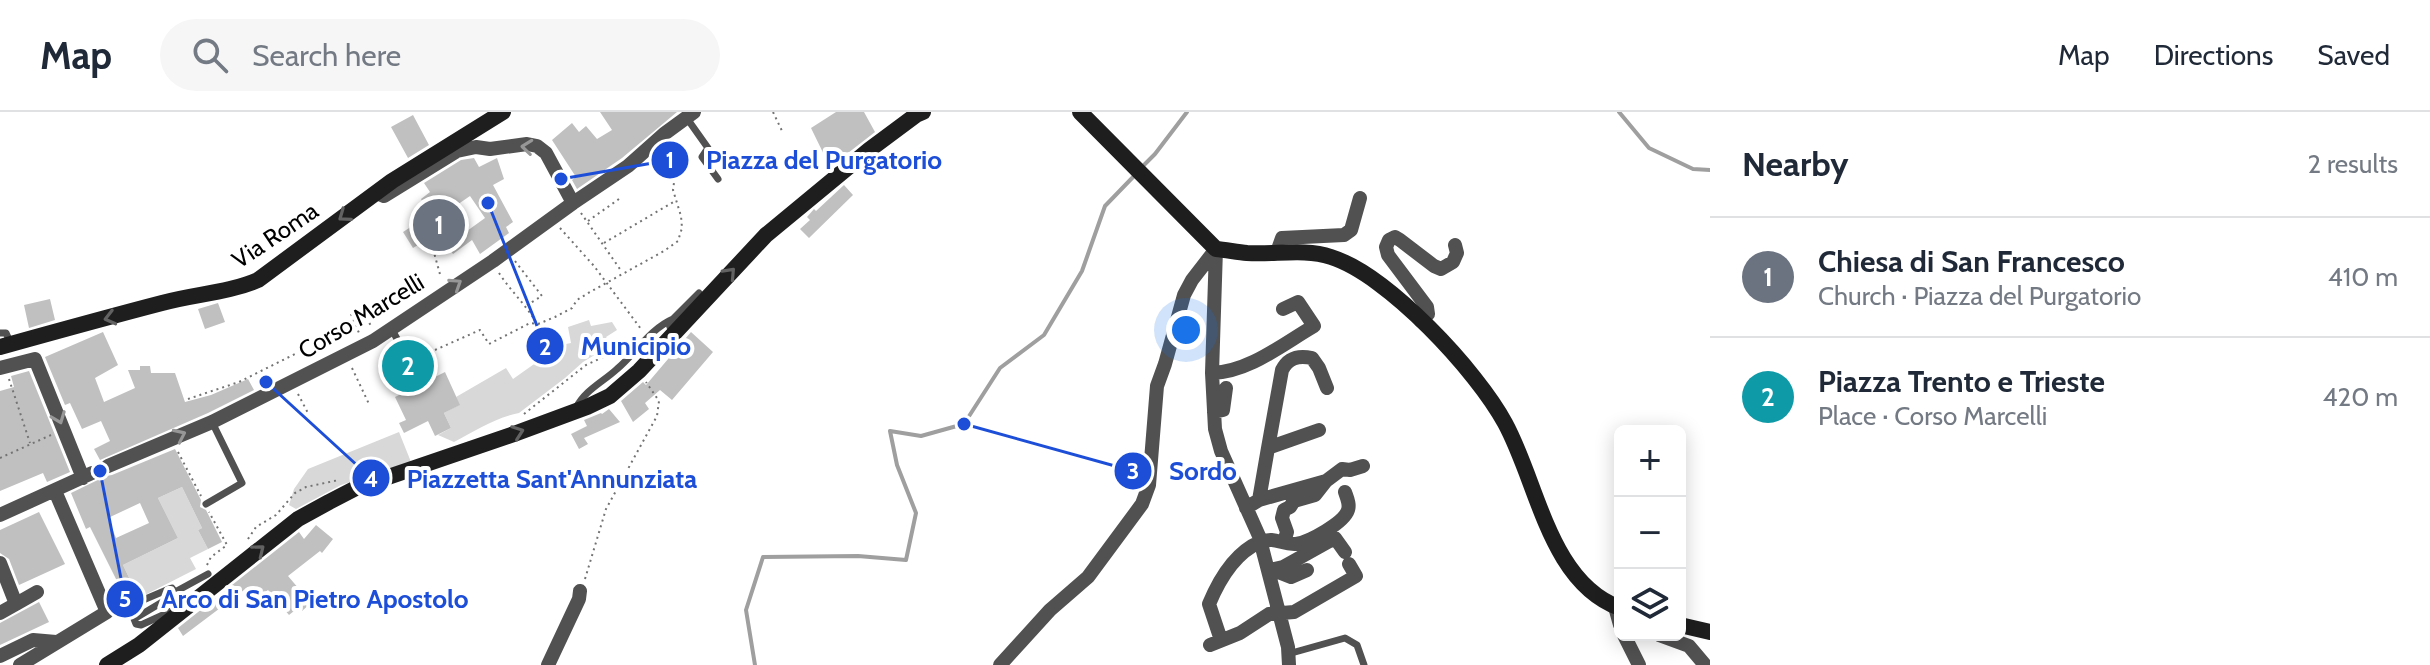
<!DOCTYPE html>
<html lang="en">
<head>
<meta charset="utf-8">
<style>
	:root { --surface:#fff; --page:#f6f6f7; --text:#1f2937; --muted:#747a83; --line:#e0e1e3; --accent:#000 }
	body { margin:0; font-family:Cabin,sans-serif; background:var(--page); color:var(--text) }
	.controls { position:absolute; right:24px; bottom:24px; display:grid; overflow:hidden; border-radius:12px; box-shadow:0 4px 20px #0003 }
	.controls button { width:72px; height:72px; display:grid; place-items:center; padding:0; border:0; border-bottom:2px solid var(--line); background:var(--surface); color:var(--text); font:40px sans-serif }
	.you { position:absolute; left:1186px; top:218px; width:28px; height:28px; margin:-20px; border:6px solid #fff; border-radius:50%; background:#1a73e8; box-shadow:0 0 0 12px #1a73e833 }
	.badge { display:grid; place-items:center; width:52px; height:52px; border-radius:50%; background:var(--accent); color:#fff; font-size:26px; font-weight:700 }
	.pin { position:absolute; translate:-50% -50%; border:4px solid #fff; box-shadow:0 2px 8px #0006 }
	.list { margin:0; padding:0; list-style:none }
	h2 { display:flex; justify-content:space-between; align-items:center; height:104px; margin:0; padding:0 32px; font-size:34px }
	h2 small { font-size:26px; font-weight:400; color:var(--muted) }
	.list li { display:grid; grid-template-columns:52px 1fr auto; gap:24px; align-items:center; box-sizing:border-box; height:120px; padding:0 32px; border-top:2px solid var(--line) }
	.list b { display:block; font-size:30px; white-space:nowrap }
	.list p { margin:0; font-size:26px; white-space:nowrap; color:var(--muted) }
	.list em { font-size:26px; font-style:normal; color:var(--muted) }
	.icon { flex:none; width:44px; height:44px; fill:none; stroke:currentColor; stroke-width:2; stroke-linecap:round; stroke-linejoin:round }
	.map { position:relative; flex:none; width:1710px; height:553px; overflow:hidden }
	header { display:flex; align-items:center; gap:48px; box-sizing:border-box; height:112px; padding:0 40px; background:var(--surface); border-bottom:2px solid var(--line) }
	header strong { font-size:38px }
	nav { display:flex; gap:44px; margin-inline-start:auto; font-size:28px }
	.search { width:560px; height:72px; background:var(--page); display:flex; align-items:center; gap:20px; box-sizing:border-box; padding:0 28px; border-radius:44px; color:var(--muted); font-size:30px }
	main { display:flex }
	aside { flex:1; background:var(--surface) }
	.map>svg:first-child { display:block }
	.green { fill:#d8d8d8 }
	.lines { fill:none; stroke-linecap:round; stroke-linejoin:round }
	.stream { stroke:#9f9f9f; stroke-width:4 }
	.building { fill:#c0c0c0; fill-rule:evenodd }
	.path { stroke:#737373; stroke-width:2; stroke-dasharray:2 4; stroke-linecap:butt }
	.service { stroke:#515151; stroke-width:7 }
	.minor { stroke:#515151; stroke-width:14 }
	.secondary { stroke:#1e1e1e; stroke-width:16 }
	.oneway { stroke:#979797 }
	.oneway2 { stroke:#626262 }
	.labels { text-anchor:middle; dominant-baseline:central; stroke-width:8; stroke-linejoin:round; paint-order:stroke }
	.street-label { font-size:24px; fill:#000; stroke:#fff }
	.leader { fill:none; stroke:#1d4ed8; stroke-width:3 }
	.callout-dot { fill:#1d4ed8; stroke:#fff; stroke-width:3 }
	.mark-label { font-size:24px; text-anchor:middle; font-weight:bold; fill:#fff }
	.callout-label { font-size:26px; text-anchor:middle; font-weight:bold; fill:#1d4ed8; stroke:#fff; stroke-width:8; stroke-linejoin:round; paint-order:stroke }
</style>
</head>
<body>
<header>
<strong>Map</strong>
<div class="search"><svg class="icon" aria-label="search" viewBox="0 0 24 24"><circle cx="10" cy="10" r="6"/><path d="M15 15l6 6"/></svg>Search here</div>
<nav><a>Map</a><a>Directions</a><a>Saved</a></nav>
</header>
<main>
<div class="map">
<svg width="1710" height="553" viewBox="0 0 1710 553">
	<rect width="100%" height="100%" fill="#fff"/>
	<path class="green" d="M 589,208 L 591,214 L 612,210 L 617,218 L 606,225 L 611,233 L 583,250 L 565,266 L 519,301 C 497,305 474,319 454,330 L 438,323 L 451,316 L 444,301 L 459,293 L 456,285 L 506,256 L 513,267 L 561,233 L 571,231 L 568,215 Z
		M 399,320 L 411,350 L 341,373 L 296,397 L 289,393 L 294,377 L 308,357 Z
		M 182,375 L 202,416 L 198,418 L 208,437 L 190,446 L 196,457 L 139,486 L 123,453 L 178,426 L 158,386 Z"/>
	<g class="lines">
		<path class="stream" d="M 1619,0 L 1649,36 L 1693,57 L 1710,58
			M 1141,56 L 1155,42 L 1187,0
			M 755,553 L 746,498 L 763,445 L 858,444 L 906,448 L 916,401 L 897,353 L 890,319 L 921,324 L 964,312 L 1000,256 L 1044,223 L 1082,159 L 1105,94 L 1135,63"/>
	</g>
	<path class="building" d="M 600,0 L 677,0 L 622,46 L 577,77 L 572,68 L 576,65 L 552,28 L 572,11 L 579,20 L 586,14 L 597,27 L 612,18 Z
		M 836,0 L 864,0 L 875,20 L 830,55 L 811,16 Z
		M 413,3 L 429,33 L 408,46 L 391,15 Z
		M 474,46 L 479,55 L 497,46 L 504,67 L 493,73 L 513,110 L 506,115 L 509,121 L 480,142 L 472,128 L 453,142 L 439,120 L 413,136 L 403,120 L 423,107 L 420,102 L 427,98 L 421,87 L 430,80 L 424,71 L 461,48 ZM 470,84 L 485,106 L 467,119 L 454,95 Z
		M 844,73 L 853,83 L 809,126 L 800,117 L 810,108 L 807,105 L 814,97 L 816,99 Z
		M 50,187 L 55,208 L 29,216 L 24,193 Z
		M 218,191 L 225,210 L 205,217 L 198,197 Z
		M 103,220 L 118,253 L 95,266 L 104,290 L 135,276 L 128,258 L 140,258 L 140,254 L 150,254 L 151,261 L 175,261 L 185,290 L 211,283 L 248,267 L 254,278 L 208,301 L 100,348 L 94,337 L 110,329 L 101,309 L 82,317 L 70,291 L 65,293 L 45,245 Z
		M 691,220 L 713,240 L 672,288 L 660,278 L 645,291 L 649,297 L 633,310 L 621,289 L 643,270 L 646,273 Z
		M 29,259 L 70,360 L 47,370 L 43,361 L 0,379 L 0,279 L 14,275 L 11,264 Z
		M 445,260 L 460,293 L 444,301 L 451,316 L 435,324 L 428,309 L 404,321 L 399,311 L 406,308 L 395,285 Z
		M 609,297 L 620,310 L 584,326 L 588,332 L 579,337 L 571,322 L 587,314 L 584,308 L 601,301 L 602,302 Z
		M 175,337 L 201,388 L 200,395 L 206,398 L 222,430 L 208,437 L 198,418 L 202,416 L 182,375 L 158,386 L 178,426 L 123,453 L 134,476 L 123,481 L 90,415 L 86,417 L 71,381 L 106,364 L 112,363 ZM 140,391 L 149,411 L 116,426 L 108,406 Z
		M 39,400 L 65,452 L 19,473 L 9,447 L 0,441 L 0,418 Z
		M 316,413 L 333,427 L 322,441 L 320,439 L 288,464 L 311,491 L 302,499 L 299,495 L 289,503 L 268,478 L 262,483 L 248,475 L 183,524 L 178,516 L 299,420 L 304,427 Z
		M 39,490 L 49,510 L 0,533 L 0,511 Z"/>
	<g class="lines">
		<path class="path" d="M 773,0 L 783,21
			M 581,101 L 622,160
			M 588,109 L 619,87
			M 560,116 L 594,154 L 641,217
			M 604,131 L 675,89
			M 433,137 L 441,166
			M 515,149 L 542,184 L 527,193
			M 499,161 C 510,178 525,192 536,210
			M 361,195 L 371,214
			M 351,202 L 359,221
			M 435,238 L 480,218 L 489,232 L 530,211 L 538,212 L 555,205 L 572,196 L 577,188 L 590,180 L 664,139 L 678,129 L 682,116 L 681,104 L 673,78 L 678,41 L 671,32
			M 352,256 L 369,292
			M 9,267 L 30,331
			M 298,282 L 309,303
			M 188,287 L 239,270 L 301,239 L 304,246
			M 524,302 L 586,253 L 608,243 L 618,243
			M 178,340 L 201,384
			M 0,346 L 51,323
			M 248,427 L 256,415 L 276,403 L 295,381 L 306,375 L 339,368
			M 207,453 L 211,445 L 227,433 L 209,400
			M 585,467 L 606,397 L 657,304 L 659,289 L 646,270"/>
		<path class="service" d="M 686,5 L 708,36 L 702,45 L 718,67
			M 673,207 L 699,181
			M 391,216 L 411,252 L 425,244
			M 0,221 L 6,221 L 10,230
			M 576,296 C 585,278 603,270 617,257 C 636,241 650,217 673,207 L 675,209 L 670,215
			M 206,392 L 242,371 L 212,310
			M 176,497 L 141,513 L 136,512 L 134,507 L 174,483 L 175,480 L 208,462
			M 108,500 L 129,494 L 169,477 L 172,476 L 175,480
			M 1288,542 L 1345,526 L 1357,533 L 1364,553"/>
		<path class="minor" d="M 377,81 L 384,84 L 457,39 L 476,35 L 490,37 L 527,32 L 537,34 L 546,41 L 573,91
			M 1216,137 L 1212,261 L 1215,317 L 1221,339 L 1259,424 L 1288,535 L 1289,553
			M 1277,140 L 1282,126 L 1344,123 L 1351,118 L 1360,86
			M 1421,209 L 1428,202 L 1427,195 L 1388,143 L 1386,135 L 1389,128 L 1395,125 L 1400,128 L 1434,154 L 1441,157 L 1453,150 L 1457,141 L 1455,133
			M 0,256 L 35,247 L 83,366
			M 1212,261 C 1249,260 1283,232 1314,214 L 1298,190 L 1283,197
			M 1214,300 L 1223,298 L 1226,276
			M 1268,336 L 1282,258 C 1288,246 1298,243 1312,246 L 1319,256 L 1327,276
			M 108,354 L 212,310 L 373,229 L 493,149 L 573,91 L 628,54 L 664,22 L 694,0
			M 1259,388 L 1268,336 L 1319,318
			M 1246,396 L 1259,388 L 1326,369 L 1342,357 L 1350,358 L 1363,354
			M 0,403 L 92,361
			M 1284,430 L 1287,420 L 1282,406 L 1284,398 L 1290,395 L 1294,389 L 1315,383 L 1326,369
			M 0,451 L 16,492 L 0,501
			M 1271,457 L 1291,465 L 1307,458
			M 1274,457 L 1283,455 L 1335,426 L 1345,440
			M 16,492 L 37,480
			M 1615,495 L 1620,513
			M 1624,523 L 1639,553
			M 1659,523 L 1689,534 L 1705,553
			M 1221,528 L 1209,492 C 1219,468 1234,441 1260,430 C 1276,424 1281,433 1296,432 C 1309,430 1344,411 1348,398 C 1350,392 1347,386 1345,380
			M 1210,533 L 1240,521 L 1269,502 L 1294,500 L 1356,464 L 1349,452
			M 0,544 L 33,528 L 56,530
			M 20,553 L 107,500 L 55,379
			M 548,553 L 579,487 L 580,479
			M 1000,553 L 1050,498 L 1088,465 L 1142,392 L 1149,373 L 1157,274 L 1165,252 L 1184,183 L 1192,168 L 1216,137"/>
		<path class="secondary" d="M 1080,0 L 1216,137 C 1226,138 1237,140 1247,141 C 1275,143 1304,136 1331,145 C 1388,163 1477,259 1505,311 C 1538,371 1549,470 1620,496
			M 0,235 C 54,220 108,205 162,191 C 194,182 228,181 258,168 L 392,69 L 503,0
			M 1680,513 L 1710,520
			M 107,553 L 139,533 L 298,407 L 329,390 L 356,376 L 514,322 L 587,295 L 610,284 L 639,259 L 766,123 L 869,38 L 916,3 L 923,0"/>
	</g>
	<defs><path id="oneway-chevron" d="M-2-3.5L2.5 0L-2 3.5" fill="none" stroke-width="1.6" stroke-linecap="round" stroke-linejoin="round" transform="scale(2)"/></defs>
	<g class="oneway">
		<use href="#oneway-chevron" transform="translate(527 35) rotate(-174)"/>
		<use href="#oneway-chevron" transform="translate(456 172) rotate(-33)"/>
		<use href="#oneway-chevron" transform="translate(59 306) rotate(69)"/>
		<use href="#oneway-chevron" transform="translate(180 323) rotate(-25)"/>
	</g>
	<g class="oneway2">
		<use href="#oneway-chevron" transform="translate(344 104) rotate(144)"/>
		<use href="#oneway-chevron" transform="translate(730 161) rotate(-47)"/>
		<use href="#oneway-chevron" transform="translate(110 206) rotate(166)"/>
		<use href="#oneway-chevron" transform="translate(518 320) rotate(-20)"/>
		<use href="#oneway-chevron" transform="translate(259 438) rotate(-39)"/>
	</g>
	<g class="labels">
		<g class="street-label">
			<text transform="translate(275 123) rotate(-34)">Via Roma</text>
			<text transform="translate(361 204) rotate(-31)">Corso Marcelli</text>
		</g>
	</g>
	<path class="leader" d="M561 67L670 48M488 91L545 234M964 312L1133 359M266 270L371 366M100 359L125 487"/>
	<g class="callout-dot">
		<circle cx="561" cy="67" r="8"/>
		<circle cx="488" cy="91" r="8"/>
		<circle cx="964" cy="312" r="8"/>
		<circle cx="266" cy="270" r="8"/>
		<circle cx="100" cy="359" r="8"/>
		<circle cx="670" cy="48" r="20"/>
		<circle cx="545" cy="234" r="20"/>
		<circle cx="1133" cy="359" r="20"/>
		<circle cx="371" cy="366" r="20"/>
		<circle cx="125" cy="487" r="20"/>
	</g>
	<g class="mark-label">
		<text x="670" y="56">1</text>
		<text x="545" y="243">2</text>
		<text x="1133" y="367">3</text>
		<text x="371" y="375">4</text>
		<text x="125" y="495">5</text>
	</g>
	<g class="callout-label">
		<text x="824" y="57">Piazza del Purgatorio</text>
		<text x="636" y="243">Municipio</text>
		<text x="1203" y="368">Sordo</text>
		<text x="552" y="376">Piazzetta Sant'Annunziata</text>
		<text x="315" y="496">Arco di San Pietro Apostolo</text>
	</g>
</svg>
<div class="controls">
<button>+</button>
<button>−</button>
<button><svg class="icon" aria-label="layers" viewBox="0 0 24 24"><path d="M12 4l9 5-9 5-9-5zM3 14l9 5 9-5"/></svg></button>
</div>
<div class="you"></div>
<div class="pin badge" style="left:439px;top:113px;background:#6b7280">1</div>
<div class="pin badge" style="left:408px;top:254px;background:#0f9aa8">2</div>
</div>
<aside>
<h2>Nearby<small>2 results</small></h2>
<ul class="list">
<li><span class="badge" style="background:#6b7280">1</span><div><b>Chiesa di San Francesco</b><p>Church · Piazza del Purgatorio</p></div><em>410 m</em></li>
<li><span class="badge" style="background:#0f9aa8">2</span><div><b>Piazza Trento e Trieste</b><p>Place · Corso Marcelli</p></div><em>420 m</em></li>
</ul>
</aside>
</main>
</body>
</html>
